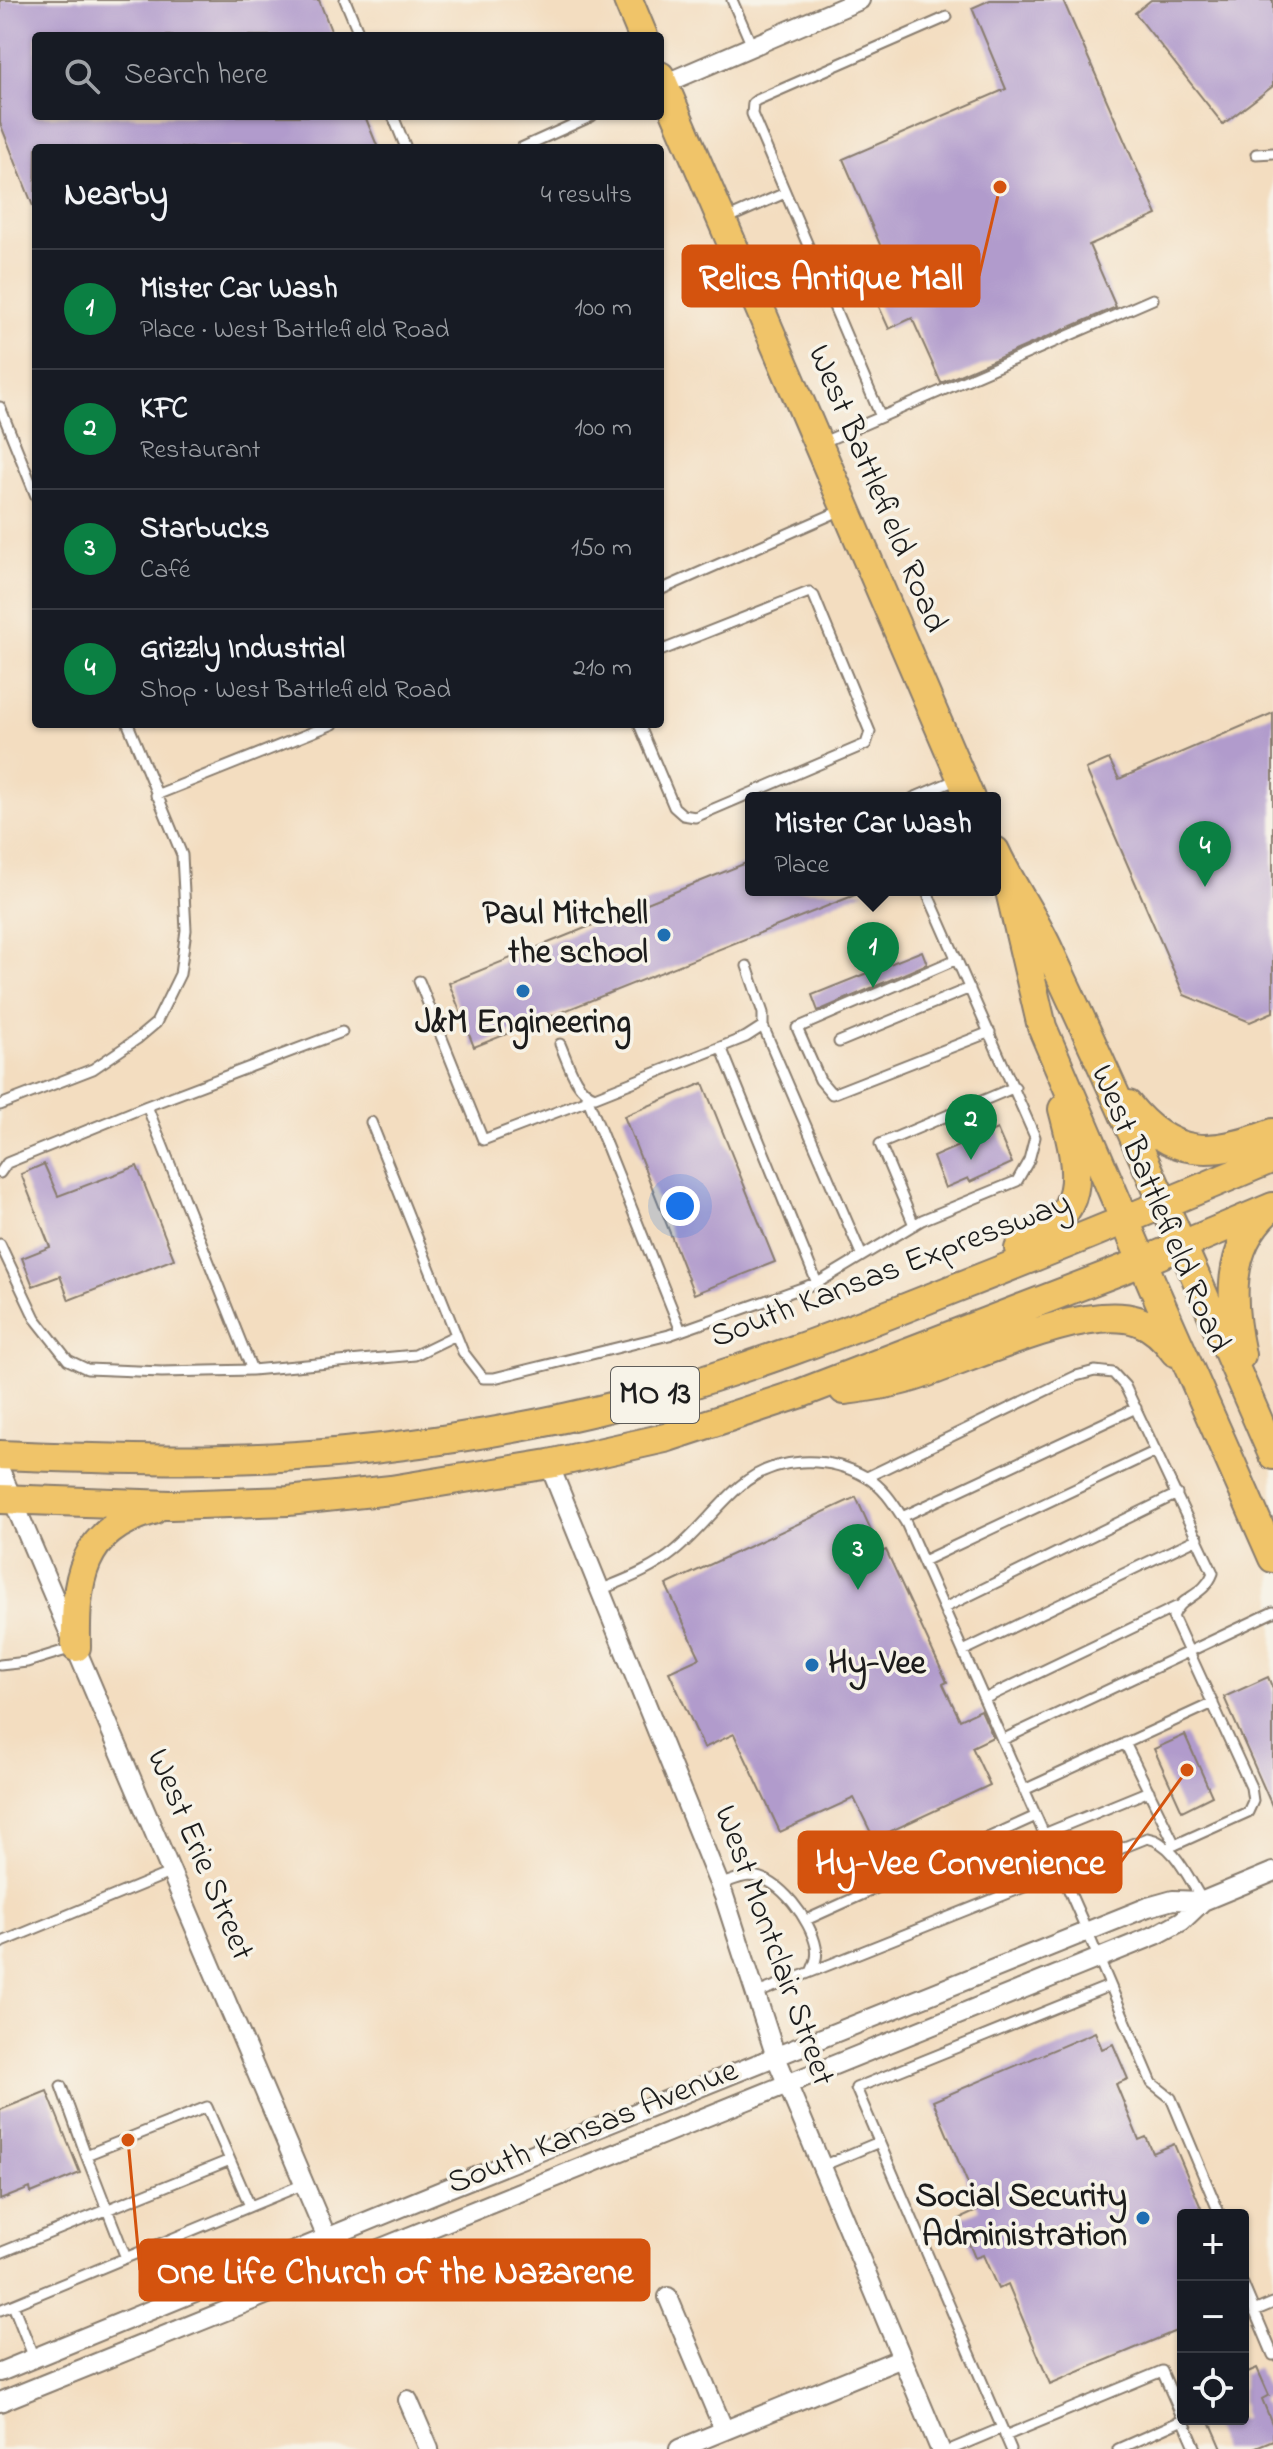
<!DOCTYPE html>
<html lang="en">
<head>
<meta charset="utf-8">
<style>
	:root { --surface:#171b24; --page:#242831; --text:#f1f3f6; --muted:#9ea1a6; --line:#363941; --accent:#0b8043 }
	body { margin:0; font-family:"Indie Flower",sans-serif; background:var(--page); color:var(--text) }
	.controls { position:absolute; right:24px; bottom:24px; display:grid; overflow:hidden; border-radius:8px; box-shadow:0 2px 6px #0004 }
	.controls button { width:72px; height:72px; display:grid; place-items:center; padding:0; border:0; border-bottom:2px solid var(--line); background:var(--surface); color:var(--text); font:40px sans-serif }
	.you { position:absolute; left:680px; top:1206px; width:28px; height:28px; margin:-20px; border:6px solid #fff; border-radius:50%; background:#1a73e8; box-shadow:0 0 0 12px #1a73e833 }
	.badge { display:grid; place-items:center; width:52px; height:52px; border-radius:50%; background:var(--accent); color:#fff; font-size:26px; font-weight:700 }
	.pin { position:absolute; translate:-50% -66px; filter:drop-shadow(0 2px 4px #0008) }
	.pin::after { content:''; position:absolute; top:42px; width:28px; height:24px; background:inherit; clip-path:polygon(0 0,100% 0,50% 100%) }
	.popup { position:absolute; left:745px; top:792px; width:256px; height:104px; box-sizing:border-box; display:grid; place-content:center; border-radius:8px; background:var(--surface); filter:drop-shadow(0 2px 6px #0005); font-size:26px; white-space:nowrap; color:var(--muted) }
	.popup b { font-size:30px; color:var(--text) }
	.popup::after { content:''; position:absolute; left:50%; top:100%; margin-left:-16px; border:16px solid transparent; border-top-color:var(--surface) }
	.list { margin:0; padding:0; list-style:none }
	h2 { display:flex; justify-content:space-between; align-items:center; height:104px; margin:0; padding:0 32px; font-size:34px }
	h2 small { font-size:26px; font-weight:400; color:var(--muted) }
	.list li { display:grid; grid-template-columns:52px 1fr auto; gap:24px; align-items:center; box-sizing:border-box; height:120px; padding:0 32px; border-top:2px solid var(--line) }
	.list b { display:block; font-size:30px; white-space:nowrap }
	.list p { margin:0; font-size:26px; white-space:nowrap; color:var(--muted) }
	.list em { font-size:26px; font-style:normal; color:var(--muted) }
	.icon { flex:none; width:44px; height:44px; fill:none; stroke:currentColor; stroke-width:2; stroke-linecap:round; stroke-linejoin:round }
	.map { position:relative; flex:none; width:1273px; height:2449px; overflow:hidden }
	.search { position:absolute; background:var(--surface); box-shadow:0 2px 6px #0004; left:32px; top:32px; width:632px; height:88px; display:flex; align-items:center; gap:20px; box-sizing:border-box; padding:0 28px; border-radius:8px; color:var(--muted); font-size:30px }
	.panel { position:absolute; background:var(--surface); box-shadow:0 2px 6px #0004; left:32px; top:144px; width:632px; height:584px; border-radius:8px }
	.map>svg:first-child { display:block }
	.building { fill:#b19bcc }
	.lines { fill:none; stroke-linecap:round; stroke-linejoin:round }
	.lane-casing { stroke:#887c6e; stroke-width:13 }
	.street-casing { stroke:#887c6e; stroke-width:22 }
	.primary-casing { stroke:#887c6e; stroke-width:32 }
	.lane { stroke:#fff; stroke-width:9 }
	.street { stroke:#fff; stroke-width:18 }
	.primary { stroke:#f0c469; stroke-width:28 }
	.poi-dot { fill:#1f6fb2; stroke:#f7f3e8; stroke-width:3 }
	.labels { text-anchor:middle; dominant-baseline:central; stroke-width:7; stroke-linejoin:round; paint-order:stroke }
	.shield { fill:#f7f3e8; stroke:#5e5c59; stroke-width:2 }
	.shield-label { font-size:32px; font-weight:bold; fill:#1c1c1c }
	.street-label { font-size:34px; fill:#1c1c1c; stroke:#f7f3e8 }
	.poi-label { font-size:34px; font-weight:bold; fill:#1c1c1c; stroke:#f7f3e8; text-anchor:end }
	.leader { fill:none; stroke:#d4530e; stroke-width:3 }
	.callout-dot { fill:#d4530e; stroke:#f7f3e8; stroke-width:3 }
	.callout { fill:#d4530e; stroke:#d4530e; stroke-width:3 }
	.callout-label { font-size:36px; text-anchor:middle; font-weight:bold; fill:#fff }
</style>
</head>
<body>
<div class="map">
<svg width="1273" height="2449" viewBox="0 0 1273 2449">
	<rect width="100%" height="100%" fill="#f7f3e8"/>
	<filter id="ink" filterUnits="userSpaceOnUse"><feTurbulence type="fractalNoise" baseFrequency=".0125" numOctaves="2"/><feDisplacementMap in="SourceGraphic" scale="16" xChannelSelector="R" yChannelSelector="G"/><feConvolveMatrix kernelMatrix="1 2 1 2 8 2 1 2 1" color-interpolation-filters="sRGB"/></filter>
	<filter id="wash" filterUnits="userSpaceOnUse"><feTurbulence type="fractalNoise" baseFrequency=".006" numOctaves="4" result="noise"/><feDisplacementMap in="SourceGraphic" scale="32" xChannelSelector="R" yChannelSelector="G"/><feGaussianBlur stdDeviation="1.8" result="paint"/><feColorMatrix in="noise" values="0 0 0 0 0 0 0 0 0 0 0 0 0 0 0 0 0 1.4 0 .05"/><feComposite in="paint" operator="in"/></filter>
	<g filter="url(#wash)">
		<rect width="100%" height="100%" fill="#f3ddc0"/>
		<g id="blocks">
			<path class="building" d="M 0,0 L 319,0 L 333,36 L 36,36 L 36,116 L 365,116 L 378,148 L 36,148 L 35,211 L 0,123 Z
				M 990,0 L 1063,0 L 1157,215 L 1089,245 L 1116,307 L 941,383 L 912,318 L 889,329 L 867,280 L 891,270 L 843,159 L 1006,89 L 972,8 Z
				M 1151,0 L 1273,0 L 1273,86 L 1223,124 L 1135,13 Z
				M 1273,713 L 1273,1012 L 1250,1022 L 1184,995 L 1086,769 L 1109,759 L 1119,779 Z
				M 751,861 L 751,890 L 865,891 L 474,1047 L 449,983 Z
				M 922,951 L 927,964 L 818,1011 L 812,995 Z
				M 703,1083 L 775,1262 L 694,1294 L 624,1116 Z
				M 997,1129 L 1012,1163 L 970,1182 L 968,1178 L 945,1188 L 933,1157 Z
				M 44,1164 L 58,1196 L 137,1166 L 174,1259 L 69,1300 L 60,1276 L 33,1286 L 22,1258 L 50,1247 L 21,1174 Z
				M 856,1497 L 881,1552 L 886,1550 L 947,1682 L 943,1684 L 960,1720 L 981,1710 L 993,1737 L 972,1747 L 990,1785 L 874,1839 L 854,1798 L 780,1832 L 734,1734 L 704,1748 L 669,1672 L 700,1658 L 666,1585 Z
				M 1268,1677 L 1273,1689 L 1273,1808 L 1224,1697 Z
				M 1185,1735 L 1212,1796 L 1182,1811 L 1154,1749 Z
				M 1095,2032 L 1102,2049 L 1113,2044 L 1128,2079 L 1116,2084 L 1139,2140 L 1146,2137 L 1153,2153 L 1174,2144 L 1204,2215 L 1183,2215 L 1183,2328 L 1050,2384 L 1008,2284 L 998,2289 L 983,2255 L 975,2258 L 959,2219 L 979,2210 L 933,2101 Z
				M 47,2091 L 80,2173 L 31,2193 L 30,2188 L 0,2200 L 0,2110 Z
				M 1257,2368 L 1269,2395 L 1262,2399 L 1273,2426 L 1273,2440 L 1251,2449 L 1222,2449 L 1209,2419 L 1243,2419 L 1243,2374 Z"/>
		</g>
	</g>
	<g filter="url(#ink)">
		<use href="#blocks" fill-opacity="0" stroke="#887c6e" stroke-width="2"/>
		<g class="lines">
			<defs>
				<path id="lane" d="M 345,0 L 360,36
					M 732,0 L 752,46
					M 393,116 L 406,148
					M 521,148 L 592,116
					M 1256,154 L 1273,153
					M 726,219 L 785,193
					M 0,407 L 36,496
					M 881,417 L 752,114 L 753,103 L 757,100 L 947,17
					M 821,443 L 1153,299
					M 660,590 L 842,510
					M 639,724 L 674,807 L 683,815 L 695,817 L 866,744 L 870,732 L 814,596 L 809,592 L 660,651
					M 156,795 L 333,724
					M 913,798 L 958,779
					M 957,959 L 797,1028 L 820,1080 L 832,1094 L 990,1032
					M 419,981 L 483,1140 L 588,1100
					M 763,1026 L 862,1256
					M 342,1032 L 147,1106 L 154,1124 L 252,1370 L 415,1355 L 456,1335
					M 839,1042 L 970,988
					M 560,1044 C 568,1062 575,1091 595,1097 L 746,1037 L 763,1026 L 763,1013 L 747,966
					M 721,1047 L 817,1283
					M 587,1097 L 681,1331
					M 0,1105 L 93,1069 L 137,1039 L 156,1023 L 180,974 L 186,930 L 182,855 L 128,724
					M 371,1122 L 463,1352 L 483,1378 L 494,1378 L 669,1335 L 819,1282 L 922,1220 L 1017,1181 L 1029,1160 L 1035,1137 L 926,890
					M 0,1173 L 7,1163 L 147,1106
					M 914,1225 L 880,1144 L 1015,1087
					M 0,1244 L 35,1318 L 68,1360 L 87,1369 L 162,1372 L 252,1370
					M 867,1477 L 1076,1376 L 1095,1371 L 1113,1373 L 1125,1386 L 1213,1573 C 1204,1597 1180,1596 1173,1617 L 1251,1787 L 1253,1801 L 1248,1812 L 1168,1848
					M 902,1517 L 1136,1408
					M 923,1561 L 1156,1451
					M 600,1590 C 627,1579 652,1570 675,1551 C 699,1531 717,1506 740,1486 C 775,1456 827,1455 866,1477 C 884,1487 895,1506 906,1523 L 1087,1931 L 1152,2083 L 1171,2098 L 1220,2215
					M 944,1608 L 1177,1494
					M 963,1651 L 1198,1538
					M 0,1665 L 27,1662 L 73,1648
					M 984,1699 L 1176,1607
					M 1002,1740 L 1273,1612
					M 1125,1743 L 1175,1845
					M 1024,1790 L 1213,1703
					M 1044,1834 L 1149,1791
					M 719,1885 C 728,1882 741,1876 750,1876 C 780,1877 811,1921 816,1947 C 818,1957 815,1963 811,1972 L 755,1994
					M 806,1920 L 1036,1816
					M 0,1943 L 172,1872
					M 811,1972 L 1147,1838 C 1174,1842 1189,1880 1203,1901
					M 61,2086 L 86,2155 L 207,2107 L 250,2206
					M 86,2155 L 126,2258
					M 822,2166 L 879,2142
					M 0,2253 L 230,2160
					M 1243,2284 L 1273,2355
					M 13,2305 L 34,2358
					M 0,2310 L 304,2184
					M 1254,2311 L 1273,2303
					M 1005,2436 L 1162,2371 L 1196,2449
					M 952,2449 L 1002,2428
					M 1011,2449 L 856,2088 L 1109,1986
					M 1118,2449 L 1183,2420"/>
				<path id="street" d="M 664,84 L 860,0
					M 549,1464 L 724,1896 L 776,2057 L 940,2449
					M 0,1470 L 339,2266
					M 668,2297 L 724,2430
					M 0,2372 L 446,2189 L 1148,1907 L 1173,1900 L 1203,1901
					M 408,2400 L 429,2449
					M 0,2402 L 1156,1935 L 1182,1921 L 1203,1901 L 1273,1872
					M 679,2449 L 902,2358"/>
				<path id="primary" d="M 628,0 L 643,36
					M 660,76 L 970,798
					M 995,851 C 1011,886 1034,917 1050,953 C 1128,1119 1200,1287 1273,1455
					M 1007,878 L 1042,1027 L 1156,1293 L 1273,1558
					M 1128,1105 C 1172,1160 1213,1156 1273,1133
					M 1019,1249 C 1088,1212 1081,1177 1063,1109
					M 1241,1355 C 1230,1303 1226,1249 1267,1211
					M 844,1390 C 870,1387 897,1383 922,1374 C 975,1357 1085,1303 1138,1321 C 1154,1327 1166,1339 1175,1352
					M 0,1455 C 115,1459 230,1464 345,1452 C 435,1443 540,1426 627,1403 C 738,1373 846,1332 953,1289 C 1060,1247 1167,1203 1273,1158
					M 0,1499 L 171,1505 L 288,1501 L 391,1490 L 549,1464 L 665,1438 L 799,1394 L 1142,1262 L 1273,1207
					M 76,1647 C 75,1580 80,1530 153,1510"/>
			</defs>
			<use href="#lane" class="lane-casing"/>
			<use href="#street" class="street-casing"/>
			<use href="#primary" class="primary-casing"/>
			<use href="#lane" class="lane"/>
			<use href="#street" class="street"/>
			<use href="#primary" class="primary"/>
		</g>
	</g>
	<g class="poi-dot">
		<circle cx="664" cy="935" r="8"/>
		<circle cx="523" cy="991" r="8"/>
		<circle cx="812" cy="1665" r="8"/>
		<circle cx="1143" cy="2218" r="8"/>
	</g>
	<g class="labels">
		<rect class="shield" x="611" y="1367" width="88" height="56" rx="6"/>
		<g class="shield-label">
			<text x="655" y="1395">MO 13</text>
		</g>
		<g class="street-label">
			<text transform="translate(876 489) rotate(67)">West Battlefield Road</text>
			<text transform="translate(1159 1209) rotate(67)">West Battlefield Road</text>
			<text transform="translate(891 1271) rotate(-21)">South Kansas Expressway</text>
			<text transform="translate(199 1855) rotate(67)">West Erie Street</text>
			<text transform="translate(773 1946) rotate(70)">West Montclair Street</text>
			<text transform="translate(593 2128) rotate(-22)">South Kansas Avenue</text>
		</g>
		<g class="poi-label">
			<text x="648" y="915">Paul Mitchell<tspan x="648" dy="39">the school</tspan></text>
			<text x="523" y="1024" text-anchor="middle">J&amp;M Engineering</text>
			<text x="828" y="1665" text-anchor="start">Hy-Vee</text>
			<text x="1127" y="2198">Social Security<tspan x="1127" dy="39">Administration</tspan></text>
		</g>
	</g>
	<path class="leader" d="M1000 187L979 276M1187 1770L1121 1862M128 2140L140 2270"/>
	<g class="callout-dot">
		<circle cx="1000" cy="187" r="8"/>
		<circle cx="1187" cy="1770" r="8"/>
		<circle cx="128" cy="2140" r="8"/>
	</g>
	<g class="callout">
		<rect x="683" y="246" width="296" height="60" rx="8"/>
		<rect x="799" y="1832" width="322" height="60" rx="8"/>
		<rect x="140" y="2240" width="509" height="60" rx="8"/>
	</g>
	<g class="callout-label">
		<text x="831" y="289">Relics Antique Mall</text>
		<text x="960" y="1874">Hy-Vee Convenience</text>
		<text x="395" y="2283">One Life Church of the Nazarene</text>
	</g>
</svg>
<div class="controls">
<button>+</button>
<button>−</button>
<button><svg class="icon" aria-label="locate" viewBox="0 0 24 24"><circle cx="12" cy="12" r="6"/><path d="M12 2v4M12 18v4M2 12h4M18 12h4"/></svg></button>
</div>
<div class="you"></div>
<div class="pin badge" style="left:873px;top:988px">1</div>
<div class="popup"><b>Mister Car Wash</b>Place</div>
<div class="pin badge" style="left:971px;top:1160px">2</div>
<div class="pin badge" style="left:858px;top:1590px">3</div>
<div class="pin badge" style="left:1205px;top:887px">4</div>
<div class="search"><svg class="icon" aria-label="search" viewBox="0 0 24 24"><circle cx="10" cy="10" r="6"/><path d="M15 15l6 6"/></svg>Search here</div>
<section class="panel">
<h2>Nearby<small>4 results</small></h2>
<ul class="list">
<li><span class="badge">1</span><div><b>Mister Car Wash</b><p>Place · West Battlefield Road</p></div><em>100 m</em></li>
<li><span class="badge">2</span><div><b>KFC</b><p>Restaurant</p></div><em>100 m</em></li>
<li><span class="badge">3</span><div><b>Starbucks</b><p>Café</p></div><em>150 m</em></li>
<li><span class="badge">4</span><div><b>Grizzly Industrial</b><p>Shop · West Battlefield Road</p></div><em>210 m</em></li>
</ul>
</section>
</div>
</body>
</html>
